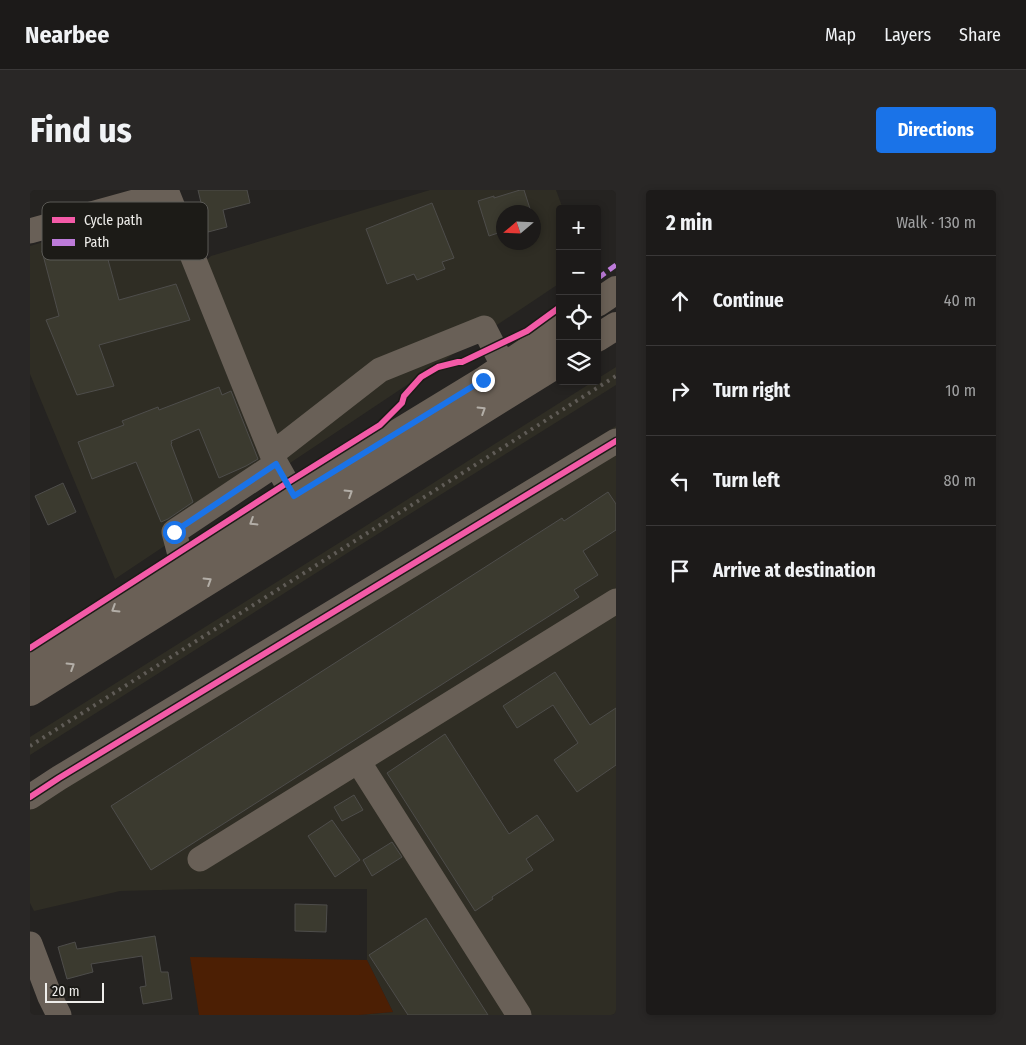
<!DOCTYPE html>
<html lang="en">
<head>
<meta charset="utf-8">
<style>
	:root { --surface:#1c1a19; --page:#292726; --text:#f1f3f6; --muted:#a0a1a2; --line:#3a3838; --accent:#1a73e8 }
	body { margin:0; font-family:"Fira Sans Condensed",sans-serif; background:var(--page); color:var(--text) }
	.controls { position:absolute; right:15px; top:15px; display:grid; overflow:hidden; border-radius:5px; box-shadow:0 2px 8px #0003 }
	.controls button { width:45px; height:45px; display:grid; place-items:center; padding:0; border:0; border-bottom:1px solid var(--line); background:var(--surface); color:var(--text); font:25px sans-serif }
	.compass { position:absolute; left:466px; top:15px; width:45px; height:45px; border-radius:50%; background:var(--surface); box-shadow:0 2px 8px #0003; rotate:251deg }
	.scale { position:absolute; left:15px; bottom:12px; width:59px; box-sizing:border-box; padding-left:5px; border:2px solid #eeedea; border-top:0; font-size:14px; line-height:18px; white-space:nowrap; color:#eeedea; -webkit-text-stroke:4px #1c1b17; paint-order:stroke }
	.stop { position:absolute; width:15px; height:15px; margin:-11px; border:4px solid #1a73e8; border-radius:50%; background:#fff }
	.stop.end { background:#1a73e8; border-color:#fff; box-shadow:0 1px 5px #0008 }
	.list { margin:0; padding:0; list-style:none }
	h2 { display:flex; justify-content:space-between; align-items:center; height:65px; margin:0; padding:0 20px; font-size:21px }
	h2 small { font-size:16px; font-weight:400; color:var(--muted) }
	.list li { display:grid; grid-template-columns:32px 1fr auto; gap:15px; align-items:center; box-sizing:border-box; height:90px; padding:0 20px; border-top:1px solid var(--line) }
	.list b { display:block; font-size:19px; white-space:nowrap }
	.list em { font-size:16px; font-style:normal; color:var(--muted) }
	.icon { flex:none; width:28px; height:28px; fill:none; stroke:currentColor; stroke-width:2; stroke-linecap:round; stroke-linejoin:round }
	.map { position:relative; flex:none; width:586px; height:825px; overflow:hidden; border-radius:5px }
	header { display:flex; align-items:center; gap:30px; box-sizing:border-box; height:70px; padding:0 25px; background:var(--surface); border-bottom:1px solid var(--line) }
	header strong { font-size:24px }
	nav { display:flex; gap:28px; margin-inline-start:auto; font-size:18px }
	.intro { display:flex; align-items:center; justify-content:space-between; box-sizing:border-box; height:120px; padding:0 30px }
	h1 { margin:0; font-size:35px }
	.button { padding:12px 22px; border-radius:5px; background:var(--accent); color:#fff; font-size:18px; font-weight:700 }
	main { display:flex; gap:30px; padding:0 30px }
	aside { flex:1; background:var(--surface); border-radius:5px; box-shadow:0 2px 8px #0003 }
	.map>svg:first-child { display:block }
	.built { fill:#2f2d24; fill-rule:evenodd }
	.green { fill:#4c1f04 }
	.building { fill:#3b3a2f; stroke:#4e4d4b }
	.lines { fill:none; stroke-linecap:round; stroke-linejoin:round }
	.minor { stroke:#696057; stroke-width:25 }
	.major { stroke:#6a6056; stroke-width:28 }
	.rail { stroke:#605c57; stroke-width:4; stroke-dasharray:2.5 5; stroke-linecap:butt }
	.quiet { stroke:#bd7bd9; stroke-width:5; stroke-dasharray:10 5; stroke-linecap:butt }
	.cycleway-casing { stroke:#1c1b17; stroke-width:9 }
	.cycleway { stroke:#f35aa7; stroke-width:6 }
	.oneway { stroke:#b3aea7 }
	.route { stroke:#1a73e8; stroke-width:6 }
	.key { fill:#1c1b17; stroke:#5b5a56; stroke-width:1 }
	.key-label { font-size:14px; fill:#eeedea }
</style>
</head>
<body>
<header>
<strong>Nearbee</strong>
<nav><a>Map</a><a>Layers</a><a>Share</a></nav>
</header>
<div class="intro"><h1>Find us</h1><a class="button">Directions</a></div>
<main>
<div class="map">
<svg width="586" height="825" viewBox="0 0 586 825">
	<rect width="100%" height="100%" fill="#252321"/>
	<path class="built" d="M 400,0 L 526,0 L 533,19 L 530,19 L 530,93 L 254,277 L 174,72 L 181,66 ZM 473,22 L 503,22 L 503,52 L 473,52 Z
		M 129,16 L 238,287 L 85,389 L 0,184 L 0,56 Z
		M 586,177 L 586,195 L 319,362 L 0,565 L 0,547 L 312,351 L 564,191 L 567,191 L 567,189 Z
		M 586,236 L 586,825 L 329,825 L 363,822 L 337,770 L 337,699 L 171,699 L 90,701 L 4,721 L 0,713 L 0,593 Z"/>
	<path class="green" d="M 160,767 L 337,770 L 363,822 L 329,825 L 169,825 Z"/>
	<path class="building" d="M 168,0 L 217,0 L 220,13 L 193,20 L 197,37 L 178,42 Z
		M 490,0 L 494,0 L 501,22 L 474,22 L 474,41 L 459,46 L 448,11 L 464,6 L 464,8 Z
		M 402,13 L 424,68 L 412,72 L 415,79 L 387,90 L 384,84 L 357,94 L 336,39 Z
		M 71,44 L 89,110 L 146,94 L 160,130 L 69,155 L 84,196 L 47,205 L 16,130 L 29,126 L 12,61 Z
		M 189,197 L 192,205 L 201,201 L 228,269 L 216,276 L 189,288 L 169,239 L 141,251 L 142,253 L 141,254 L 163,312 L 138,329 L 131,332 L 106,272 L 62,289 L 48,252 L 94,235 L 92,231 L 128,217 L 129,220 Z
		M 33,293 L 46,322 L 18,335 L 5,306 Z
		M 578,302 L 586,314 L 586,340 L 553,361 L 568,385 L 544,400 L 549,407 L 121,680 L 81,616 L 532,328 L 534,331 Z
		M 525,482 L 560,535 L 586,518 L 586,575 L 547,602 L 524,570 L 548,553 L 523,515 L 487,538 L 473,516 Z
		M 415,544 L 479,644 L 507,625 L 524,650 L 496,669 L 503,680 L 462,707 L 463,709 L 445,721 L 357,583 Z
		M 324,605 L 333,620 L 312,631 L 304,617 Z
		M 302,630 L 330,670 L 305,687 L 278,646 Z
		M 362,652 L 372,667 L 342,686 L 333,670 Z
		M 265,714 L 297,715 L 296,742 L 265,741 Z
		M 396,728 L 458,825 L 378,825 L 339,765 Z
		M 125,746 L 131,782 L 138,782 L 142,809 L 113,814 L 110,797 L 116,796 L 112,766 L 61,774 L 63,782 L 37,789 L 28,757 L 45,752 L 47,759 Z"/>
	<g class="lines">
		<path class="minor" d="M 136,0 L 246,274 L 273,322
			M 0,41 L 137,3
			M 242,264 L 350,180 L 454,138 L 474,177
			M 153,376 L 144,342 L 246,274
			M 328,571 L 489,825
			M 0,607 L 29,588 L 586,251
			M 170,669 L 586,411
			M 0,754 L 20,807 L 29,825"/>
		<path class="major" d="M 567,113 L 586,100
			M 567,148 L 586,136
			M 0,473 L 264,306 L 453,191 L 530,139
			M 0,502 L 530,172"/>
		<path class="rail" d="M 0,556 L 586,186"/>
		<path class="quiet" d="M 567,89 L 586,75"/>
		<defs>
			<path id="cycleway" d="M 0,458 L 257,293 L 350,235 L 372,213 L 374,206 L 391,187 L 408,177 L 428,172 L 432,172 L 497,141 L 530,117
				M 0,607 L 29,588 L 586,251"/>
		</defs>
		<use href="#cycleway" class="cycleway-casing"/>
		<use href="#cycleway" class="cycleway"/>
	</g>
	<defs><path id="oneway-chevron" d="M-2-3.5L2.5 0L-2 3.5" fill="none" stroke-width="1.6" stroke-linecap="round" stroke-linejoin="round" transform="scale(1.25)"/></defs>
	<g class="oneway">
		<use href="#oneway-chevron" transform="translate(452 220) rotate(-32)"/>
		<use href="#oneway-chevron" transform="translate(319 303) rotate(-32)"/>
		<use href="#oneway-chevron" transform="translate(223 332) rotate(148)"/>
		<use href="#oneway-chevron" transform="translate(178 391) rotate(-32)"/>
		<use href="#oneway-chevron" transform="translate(85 419) rotate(148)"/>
		<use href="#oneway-chevron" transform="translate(41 476) rotate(-32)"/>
	</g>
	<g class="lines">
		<path class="route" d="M 144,342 L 246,274 L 264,306 L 453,190"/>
	</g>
	<rect x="12" y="12" width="166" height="58" rx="8" class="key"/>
	<rect x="22" y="27" width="23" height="6" fill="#f35aa7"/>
	<rect x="22" y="49" width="23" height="7" fill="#bd7bd9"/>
	<g class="key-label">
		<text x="54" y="35">Cycle path</text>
		<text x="54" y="57">Path</text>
	</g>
</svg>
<div class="controls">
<button>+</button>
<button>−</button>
<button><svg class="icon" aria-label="locate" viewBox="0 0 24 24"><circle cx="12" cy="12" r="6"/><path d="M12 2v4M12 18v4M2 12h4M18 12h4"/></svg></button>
<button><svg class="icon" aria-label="layers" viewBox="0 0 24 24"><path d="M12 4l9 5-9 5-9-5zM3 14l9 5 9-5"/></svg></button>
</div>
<svg class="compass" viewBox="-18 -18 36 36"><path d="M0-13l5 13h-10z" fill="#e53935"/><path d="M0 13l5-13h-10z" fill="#a0a1a2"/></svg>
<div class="scale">20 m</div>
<div class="stop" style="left:144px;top:342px"></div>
<div class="stop end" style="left:453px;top:190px"></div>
</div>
<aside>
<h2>2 min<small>Walk · 130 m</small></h2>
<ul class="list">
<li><svg class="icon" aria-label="ahead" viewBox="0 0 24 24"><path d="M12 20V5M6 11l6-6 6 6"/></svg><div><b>Continue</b></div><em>40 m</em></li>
<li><svg class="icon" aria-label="right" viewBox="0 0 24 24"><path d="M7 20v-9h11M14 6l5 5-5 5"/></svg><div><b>Turn right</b></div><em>10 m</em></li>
<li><svg class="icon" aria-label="left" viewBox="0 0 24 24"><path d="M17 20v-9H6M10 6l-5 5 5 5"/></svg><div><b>Turn left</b></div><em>80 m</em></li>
<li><svg class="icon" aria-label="arrive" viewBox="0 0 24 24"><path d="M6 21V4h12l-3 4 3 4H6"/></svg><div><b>Arrive at destination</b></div></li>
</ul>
</aside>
</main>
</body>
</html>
